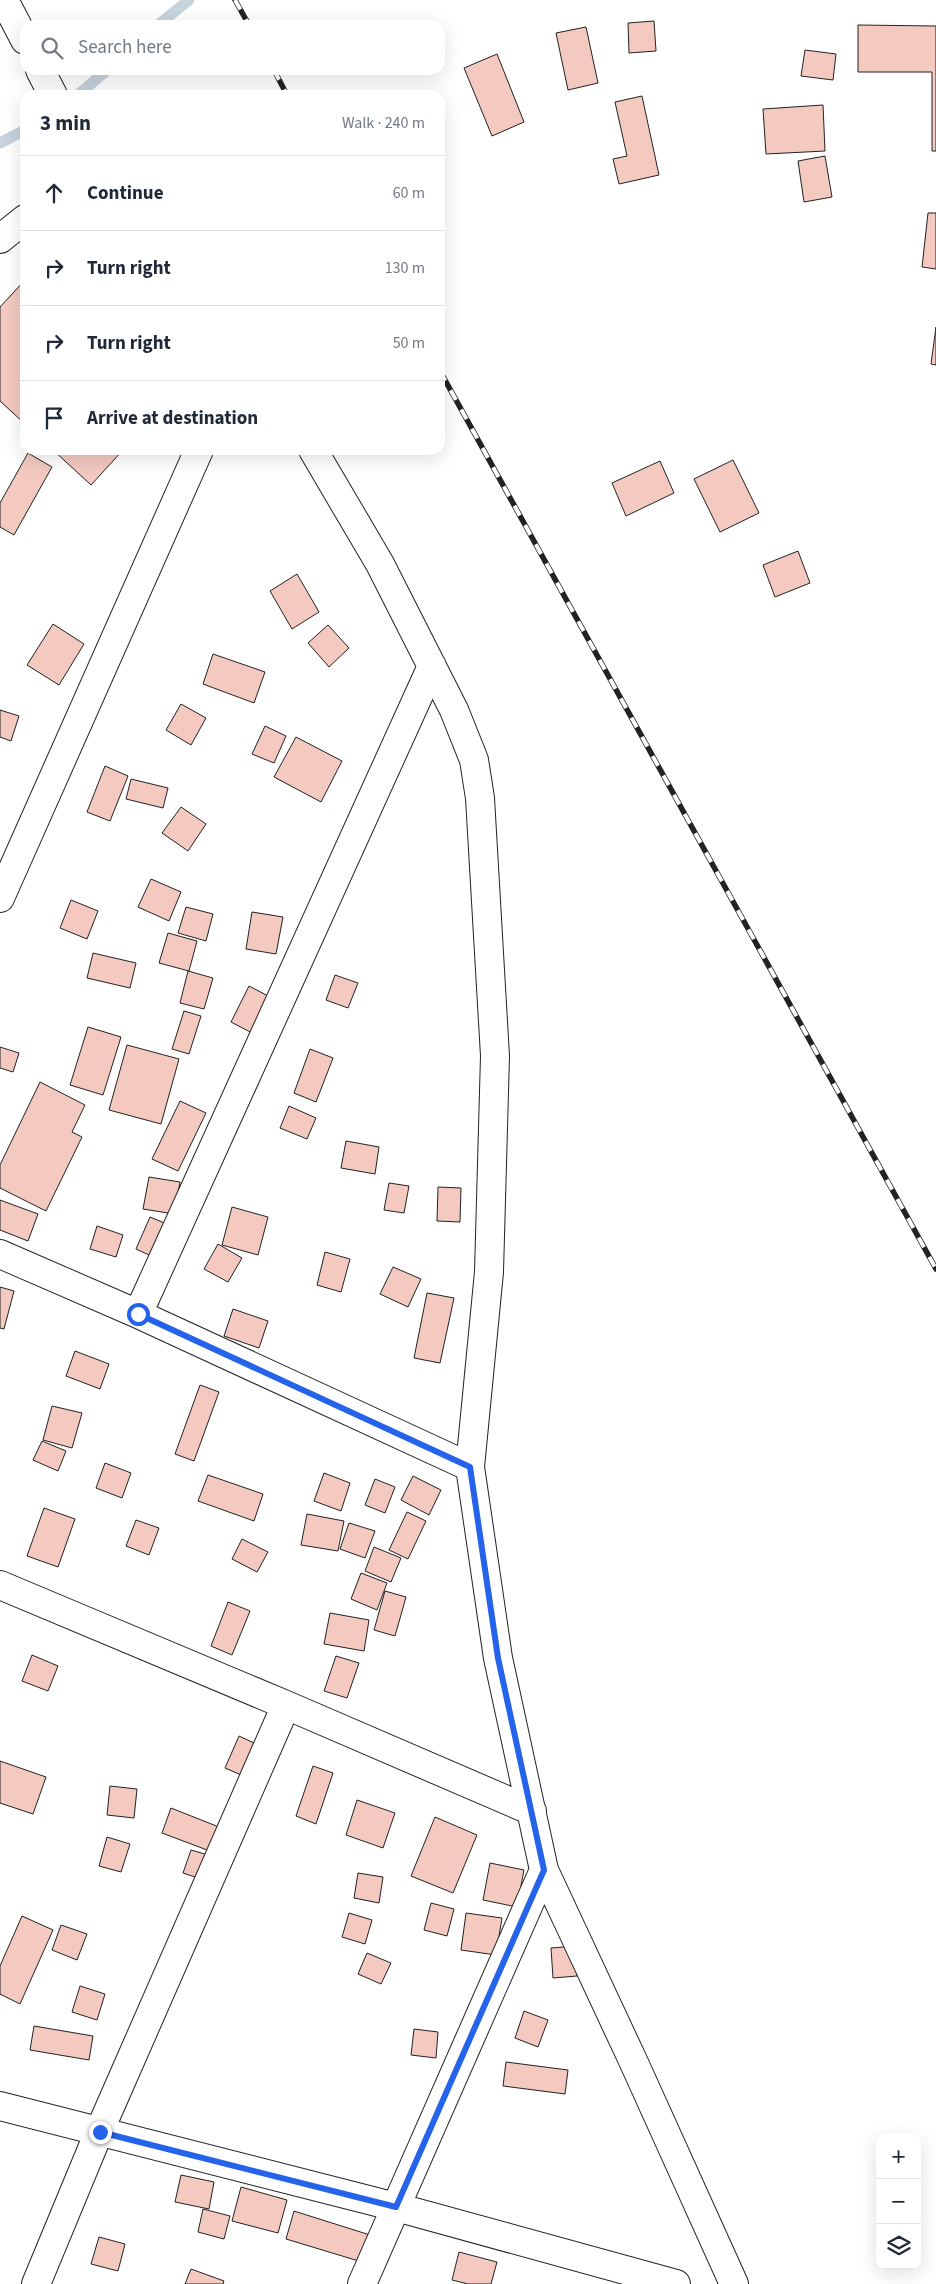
<!DOCTYPE html>
<html lang="en">
<head>
<meta charset="utf-8">
<style>
	:root { --surface:#fff; --page:#f6f6f7; --text:#1f2937; --muted:#747a83; --line:#e0e1e3 }
	body { margin:0; font-family:"Source Sans 3",sans-serif; background:var(--page); color:var(--text) }
	.controls { position:absolute; right:15px; bottom:15px; display:grid; overflow:hidden; border-radius:10px; box-shadow:0 5px 20px #0002 }
	.controls button { width:45px; height:45px; display:grid; place-items:center; padding:0; border:0; border-bottom:1px solid var(--line); background:var(--surface); color:var(--text); font:25px sans-serif }
	.stop { position:absolute; width:15px; height:15px; margin:-11px; border:4px solid #2563eb; border-radius:50%; background:#fff }
	.stop.end { background:#2563eb; border-color:#fff; box-shadow:0 1px 5px #0008 }
	.list { margin:0; padding:0; list-style:none }
	h2 { display:flex; justify-content:space-between; align-items:center; height:65px; margin:0; padding:0 20px; font-size:21px }
	h2 small { font-size:16px; font-weight:400; color:var(--muted) }
	.list li { display:grid; grid-template-columns:32px 1fr auto; gap:15px; align-items:center; box-sizing:border-box; height:75px; padding:0 20px; border-top:1px solid var(--line) }
	.list b { display:block; font-size:19px; white-space:nowrap }
	.list em { font-size:16px; font-style:normal; color:var(--muted) }
	.icon { flex:none; width:28px; height:28px; fill:none; stroke:currentColor; stroke-width:2; stroke-linecap:round; stroke-linejoin:round }
	.map { position:relative; flex:none; width:936px; height:2284px; overflow:hidden }
	.search { position:absolute; background:var(--surface); box-shadow:0 5px 20px #0002; left:20px; top:20px; width:425px; height:55px; display:flex; align-items:center; gap:12px; box-sizing:border-box; padding:0 18px; border-radius:15px; color:var(--muted); font-size:19px }
	.panel { position:absolute; background:var(--surface); box-shadow:0 5px 20px #0002; left:20px; top:90px; width:425px; height:365px; border-radius:15px }
	.map>svg:first-child { display:block }
	.lines { fill:none; stroke-linecap:round; stroke-linejoin:round }
	.stream { stroke:#c7d3dd; stroke-width:11 }
	.building { fill:#f3c9c0; stroke:#222 }
	.minor-casing { stroke:#222; stroke-width:30 }
	.minor { stroke:#fff; stroke-width:28 }
	.rail-casing { stroke:#222; stroke-width:5.5 }
	.rail { stroke:#fff; stroke-width:4; stroke-dasharray:11; stroke-linecap:butt }
	.route { stroke:#2563eb; stroke-width:6 }
</style>
</head>
<body>
<div class="map">
<svg width="936" height="2284" viewBox="0 0 936 2284">
	<rect width="100%" height="100%" fill="#fff"/>
	<g class="lines">
		<path class="stream" d="M 158,25 L 189,0
			M 78,95 L 107,70
			M 0,143 L 25,130"/>
	</g>
	<path class="building" d="M 654,21 L 656,51 L 629,53 L 628,23 Z
		M 858,25 L 936,26 L 936,151 L 932,151 L 932,72 L 858,72 Z
		M 586,27 L 598,83 L 568,90 L 556,33 Z
		M 805,50 L 836,54 L 833,80 L 801,76 Z
		M 497,54 L 524,122 L 492,136 L 464,68 Z
		M 642,96 L 659,175 L 619,184 L 613,159 L 627,156 L 615,102 Z
		M 823,105 L 825,151 L 766,154 L 763,109 Z
		M 825,156 L 832,197 L 804,202 L 798,161 Z
		M 928,213 L 936,213 L 936,269 L 922,267 Z
		M 25,280 L 25,424 L 0,401 L 0,307 Z
		M 936,327 L 936,365 L 931,364 Z
		M 53,450 L 123,450 L 91,485 Z
		M 28,453 L 52,467 L 14,535 L 0,527 L 0,503 Z
		M 733,460 L 759,513 L 720,532 L 694,479 Z
		M 660,461 L 674,493 L 626,516 L 612,483 Z
		M 798,551 L 810,583 L 775,597 L 763,565 Z
		M 297,574 L 319,612 L 292,629 L 270,591 Z
		M 53,624 L 84,644 L 59,685 L 27,665 Z
		M 328,625 L 349,648 L 329,667 L 308,643 Z
		M 213,654 L 265,672 L 254,703 L 203,684 Z
		M 181,704 L 206,718 L 191,745 L 166,730 Z
		M 0,710 L 19,716 L 11,741 L 0,737 Z
		M 265,726 L 286,736 L 274,763 L 252,754 Z
		M 296,737 L 342,761 L 321,802 L 274,777 Z
		M 105,766 L 128,776 L 110,821 L 87,812 Z
		M 131,779 L 168,788 L 163,808 L 126,799 Z
		M 181,807 L 206,824 L 188,851 L 162,833 Z
		M 151,879 L 181,892 L 169,921 L 138,907 Z
		M 71,900 L 98,911 L 87,939 L 60,928 Z
		M 186,907 L 213,914 L 206,941 L 178,933 Z
		M 252,912 L 283,917 L 276,954 L 246,949 Z
		M 168,933 L 197,941 L 189,971 L 159,963 Z
		M 93,953 L 136,963 L 130,988 L 87,978 Z
		M 188,971 L 213,978 L 204,1009 L 180,1003 Z
		M 335,975 L 358,983 L 348,1008 L 326,1000 Z
		M 249,986 L 272,998 L 254,1034 L 231,1022 Z
		M 184,1011 L 201,1016 L 189,1054 L 172,1049 Z
		M 88,1027 L 121,1037 L 103,1095 L 70,1085 Z
		M 127,1045 L 179,1059 L 161,1124 L 109,1110 Z
		M 0,1047 L 19,1053 L 13,1072 L 0,1068 Z
		M 310,1049 L 333,1058 L 316,1102 L 294,1093 Z
		M 40,1082 L 85,1105 L 72,1132 L 82,1137 L 46,1211 L 0,1188 L 0,1165 Z
		M 180,1101 L 206,1113 L 178,1171 L 152,1159 Z
		M 289,1106 L 316,1118 L 307,1139 L 280,1128 Z
		M 346,1141 L 379,1147 L 375,1174 L 341,1168 Z
		M 149,1177 L 180,1182 L 174,1214 L 143,1209 Z
		M 389,1183 L 409,1186 L 404,1213 L 384,1210 Z
		M 438,1187 L 461,1188 L 460,1222 L 437,1221 Z
		M 0,1200 L 38,1214 L 28,1241 L 0,1230 Z
		M 232,1207 L 268,1217 L 258,1255 L 222,1245 Z
		M 150,1217 L 174,1227 L 160,1260 L 136,1249 Z
		M 97,1226 L 123,1235 L 116,1257 L 90,1249 Z
		M 218,1244 L 242,1258 L 228,1282 L 204,1269 Z
		M 325,1252 L 350,1259 L 341,1292 L 317,1285 Z
		M 393,1267 L 421,1279 L 408,1307 L 380,1294 Z
		M 0,1287 L 14,1291 L 4,1329 L 0,1328 Z
		M 427,1293 L 454,1298 L 440,1363 L 414,1358 Z
		M 233,1309 L 268,1321 L 259,1348 L 224,1336 Z
		M 75,1351 L 109,1364 L 100,1389 L 66,1376 Z
		M 200,1385 L 219,1392 L 194,1461 L 175,1454 Z
		M 52,1406 L 82,1413 L 72,1448 L 43,1440 Z
		M 42,1441 L 66,1451 L 58,1471 L 33,1460 Z
		M 105,1463 L 131,1473 L 122,1498 L 96,1488 Z
		M 324,1473 L 350,1483 L 341,1511 L 314,1501 Z
		M 208,1475 L 263,1494 L 254,1521 L 198,1501 Z
		M 413,1476 L 441,1490 L 429,1515 L 401,1500 Z
		M 375,1479 L 395,1487 L 385,1513 L 365,1505 Z
		M 44,1508 L 75,1519 L 58,1567 L 27,1556 Z
		M 407,1512 L 426,1521 L 408,1559 L 389,1550 Z
		M 307,1514 L 344,1521 L 338,1551 L 301,1545 Z
		M 136,1520 L 159,1528 L 149,1555 L 126,1546 Z
		M 349,1523 L 375,1531 L 365,1558 L 340,1549 Z
		M 242,1539 L 268,1552 L 257,1572 L 232,1559 Z
		M 374,1547 L 401,1558 L 391,1582 L 365,1571 Z
		M 361,1573 L 387,1583 L 377,1610 L 351,1599 Z
		M 385,1591 L 406,1597 L 395,1636 L 374,1630 Z
		M 228,1602 L 250,1611 L 232,1655 L 211,1646 Z
		M 330,1613 L 369,1620 L 364,1651 L 324,1644 Z
		M 32,1655 L 58,1666 L 48,1691 L 22,1681 Z
		M 336,1656 L 359,1663 L 347,1698 L 324,1691 Z
		M 239,1736 L 267,1749 L 253,1780 L 225,1768 Z
		M 0,1761 L 46,1777 L 33,1814 L 0,1803 Z
		M 313,1766 L 333,1773 L 316,1824 L 296,1816 Z
		M 110,1786 L 137,1789 L 134,1818 L 107,1815 Z
		M 357,1800 L 395,1813 L 383,1848 L 346,1835 Z
		M 171,1808 L 224,1829 L 215,1853 L 162,1833 Z
		M 435,1817 L 477,1835 L 453,1893 L 411,1876 Z
		M 107,1837 L 130,1844 L 121,1872 L 99,1866 Z
		M 191,1850 L 215,1857 L 207,1881 L 183,1873 Z
		M 490,1863 L 524,1870 L 517,1907 L 483,1900 Z
		M 358,1873 L 383,1877 L 379,1903 L 354,1898 Z
		M 431,1903 L 454,1909 L 447,1936 L 424,1930 Z
		M 349,1913 L 372,1920 L 365,1944 L 342,1937 Z
		M 466,1913 L 502,1918 L 496,1955 L 461,1950 Z
		M 22,1916 L 53,1930 L 20,2004 L 0,1994 L 0,1966 Z
		M 61,1925 L 87,1934 L 77,1960 L 52,1950 Z
		M 576,1946 L 577,1976 L 553,1978 L 551,1948 Z
		M 367,1953 L 391,1963 L 381,1984 L 358,1974 Z
		M 80,1986 L 105,1994 L 97,2020 L 72,2012 Z
		M 524,2011 L 548,2020 L 538,2047 L 515,2038 Z
		M 34,2026 L 93,2036 L 89,2060 L 30,2050 Z
		M 414,2029 L 438,2032 L 436,2058 L 411,2055 Z
		M 506,2062 L 568,2070 L 565,2094 L 503,2086 Z
		M 181,2175 L 214,2182 L 209,2209 L 175,2202 Z
		M 241,2187 L 287,2200 L 278,2233 L 232,2221 Z
		M 203,2209 L 230,2216 L 224,2239 L 198,2232 Z
		M 294,2211 L 370,2235 L 362,2262 L 286,2239 Z
		M 99,2237 L 125,2244 L 118,2271 L 91,2264 Z
		M 459,2252 L 497,2262 L 491,2284 L 468,2284 L 452,2280 Z
		M 191,2269 L 224,2281 L 223,2284 L 185,2284 Z"/>
	<g class="lines">
		<defs>
			<path id="minor" d="M 4,0 L 25,40
				M 40,70 L 53,95
				M 0,239 L 25,219
				M 313,450 L 380,564 L 454,710 L 474,760 L 480,798 L 495,1056 L 489,1272 L 470,1467 L 498,1658 L 544,1870 L 635,2065 L 734,2284
				M 0,898 L 199,450
				M 0,1254 L 138,1314 L 470,1467
				M 138,1314 L 432,666
				M 0,1585 L 286,1705 L 532,1811
				M 0,2106 L 396,2207 L 676,2284
				M 36,2284 L 99,2132 L 286,1705
				M 362,2284 L 544,1870"/>
		</defs>
		<use href="#minor" class="minor-casing"/>
		<use href="#minor" class="minor"/>
		<defs>
			<path id="rail" d="M 235,0 L 249,25
				M 274,70 L 287,95
				M 440,371 L 936,1269"/>
		</defs>
		<use href="#rail" class="rail-casing"/>
		<use href="#rail" class="rail"/>
	</g>
	<g class="lines">
		<path class="route" d="M 100,2132 L 396,2207 L 544,1870 L 498,1658 L 470,1467 L 138,1314"/>
	</g>
</svg>
<div class="controls">
<button>+</button>
<button>−</button>
<button><svg class="icon" aria-label="layers" viewBox="0 0 24 24"><path d="M12 4l9 5-9 5-9-5zM3 14l9 5 9-5"/></svg></button>
</div>
<div class="stop" style="left:138px;top:1314px"></div>
<div class="stop end" style="left:100px;top:2132px"></div>
<div class="search"><svg class="icon" aria-label="search" viewBox="0 0 24 24"><circle cx="10" cy="10" r="6"/><path d="M15 15l6 6"/></svg>Search here</div>
<section class="panel">
<h2>3 min<small>Walk · 240 m</small></h2>
<ul class="list">
<li><svg class="icon" aria-label="ahead" viewBox="0 0 24 24"><path d="M12 20V5M6 11l6-6 6 6"/></svg><div><b>Continue</b></div><em>60 m</em></li>
<li><svg class="icon" aria-label="right" viewBox="0 0 24 24"><path d="M7 20v-9h11M14 6l5 5-5 5"/></svg><div><b>Turn right</b></div><em>130 m</em></li>
<li><svg class="icon" aria-label="right" viewBox="0 0 24 24"><path d="M7 20v-9h11M14 6l5 5-5 5"/></svg><div><b>Turn right</b></div><em>50 m</em></li>
<li><svg class="icon" aria-label="arrive" viewBox="0 0 24 24"><path d="M6 21V4h12l-3 4 3 4H6"/></svg><div><b>Arrive at destination</b></div></li>
</ul>
</section>
</div>
</body>
</html>
